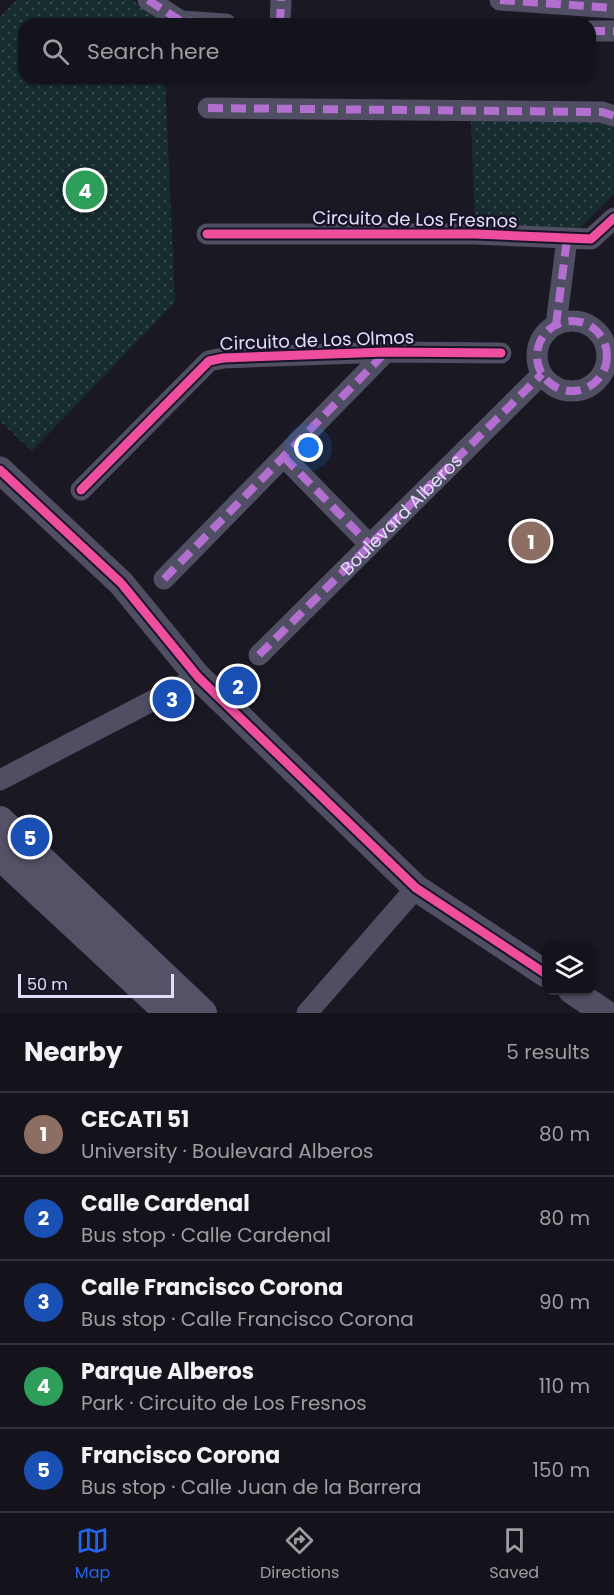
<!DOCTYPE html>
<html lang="en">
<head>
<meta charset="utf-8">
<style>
	:root { --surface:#14121a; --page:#1d1b23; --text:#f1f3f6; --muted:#9d9ea2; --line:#333239; --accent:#2563eb }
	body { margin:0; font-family:Poppins,sans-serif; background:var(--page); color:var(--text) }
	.controls { position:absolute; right:18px; bottom:18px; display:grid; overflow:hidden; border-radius:12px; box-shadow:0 2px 4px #0004 }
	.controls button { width:54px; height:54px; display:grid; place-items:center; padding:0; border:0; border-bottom:2px solid var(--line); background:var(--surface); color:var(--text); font:30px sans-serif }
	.scale { position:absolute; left:18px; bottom:15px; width:156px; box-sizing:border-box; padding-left:6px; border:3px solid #e3ddfb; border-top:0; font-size:16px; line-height:21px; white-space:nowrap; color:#e3ddfb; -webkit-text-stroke:4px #181327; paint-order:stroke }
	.you { position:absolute; left:309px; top:448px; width:21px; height:21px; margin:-15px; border:4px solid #fff; border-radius:50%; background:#1a73e8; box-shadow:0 0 0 9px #1a73e833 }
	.badge { display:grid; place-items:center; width:39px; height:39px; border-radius:50%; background:var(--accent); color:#fff; font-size:20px; font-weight:700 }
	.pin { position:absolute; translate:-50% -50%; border:3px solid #fff; box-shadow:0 2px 6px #0006 }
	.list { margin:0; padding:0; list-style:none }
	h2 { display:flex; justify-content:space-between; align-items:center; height:78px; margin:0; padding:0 24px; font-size:26px }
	h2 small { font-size:20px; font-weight:400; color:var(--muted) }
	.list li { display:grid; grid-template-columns:39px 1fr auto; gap:18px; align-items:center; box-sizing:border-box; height:84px; padding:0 24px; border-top:2px solid var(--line) }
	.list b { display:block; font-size:22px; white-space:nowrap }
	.list p { margin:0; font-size:20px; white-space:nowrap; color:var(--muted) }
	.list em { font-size:20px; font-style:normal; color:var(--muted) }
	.icon { flex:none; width:33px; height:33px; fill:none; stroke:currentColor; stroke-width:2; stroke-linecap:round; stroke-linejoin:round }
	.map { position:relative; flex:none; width:614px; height:1013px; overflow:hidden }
	.search { position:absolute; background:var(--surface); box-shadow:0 2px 4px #0004; left:18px; right:18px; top:18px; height:66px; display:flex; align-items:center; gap:15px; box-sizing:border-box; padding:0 21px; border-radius:18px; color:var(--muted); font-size:22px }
	.sheet { height:498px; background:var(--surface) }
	nav { display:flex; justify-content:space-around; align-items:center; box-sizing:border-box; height:84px; border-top:2px solid var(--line); background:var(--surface); font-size:16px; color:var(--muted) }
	nav a { display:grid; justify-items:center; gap:3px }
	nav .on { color:var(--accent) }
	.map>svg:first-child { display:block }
	.grass { fill:url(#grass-dots) }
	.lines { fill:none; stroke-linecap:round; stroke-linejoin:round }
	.minor { stroke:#504e62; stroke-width:21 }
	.tertiary { stroke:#504e62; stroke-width:27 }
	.secondary { stroke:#555268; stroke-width:30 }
	.quiet { stroke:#b36fd0; stroke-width:8; stroke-dasharray:15 8; stroke-linecap:butt }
	.cycleway-casing { stroke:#181327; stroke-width:13 }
	.cycleway { stroke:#ef4d9e; stroke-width:9 }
	.labels { text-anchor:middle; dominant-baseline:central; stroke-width:5; stroke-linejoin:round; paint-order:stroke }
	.street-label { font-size:18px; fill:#e3ddfb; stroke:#181327 }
</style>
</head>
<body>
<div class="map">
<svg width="614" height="1013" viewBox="0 0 614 1013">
	<defs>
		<pattern id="grass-dots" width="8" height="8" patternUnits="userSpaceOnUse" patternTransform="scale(1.5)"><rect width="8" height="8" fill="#172c2f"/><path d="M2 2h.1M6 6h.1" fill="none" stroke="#394a4e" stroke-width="1.8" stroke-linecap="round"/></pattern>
	</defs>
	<rect width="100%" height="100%" fill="#1a1822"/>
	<path class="grass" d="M 17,0 L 132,0 L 163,22 L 163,24 L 24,24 L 24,78 L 165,78 L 175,302 L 32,451 L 0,421 L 0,17 Z
		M 471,119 L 603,120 L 614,125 L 614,194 L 580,228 L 475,227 Z"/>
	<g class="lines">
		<path class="minor" d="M 148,0 L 181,21 L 226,24
			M 500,0 L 614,8
			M 280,24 L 281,0
			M 590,31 L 614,31
			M 208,108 L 602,112 L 614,116
			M 207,234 L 476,234 L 591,239 L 614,218
			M537 356a35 35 0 1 1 70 0a35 35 0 1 1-70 0Z
			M 556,325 L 567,239
			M 284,457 L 369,544
			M 81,490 L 209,361 L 223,358 L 386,352 L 501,353
			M 164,579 L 386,352
			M 259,655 L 542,374
			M 0,780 L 198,677
			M 307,1013 L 416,888"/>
		<path class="tertiary" d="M 0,470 L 121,583 L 198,677 L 416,888 L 546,974
			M 571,990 L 605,1013"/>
		<path class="secondary" d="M 0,821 L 202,1013
			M 0,855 L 170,1013"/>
		<g class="quiet">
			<path d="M 148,0 L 181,21 L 226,24"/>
			<path d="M 500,0 L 614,8"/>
			<path d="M 280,24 L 281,0"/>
			<path d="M 590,31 L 614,31"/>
			<path d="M 208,108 L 602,112 L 614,116"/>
			<circle cx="572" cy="356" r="35"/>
			<path d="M 556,325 L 567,239"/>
			<path d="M 284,457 L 369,544"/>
			<path d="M 164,579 L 386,352"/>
			<path id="s1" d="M 259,655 L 542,374"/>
		</g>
		<defs>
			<path id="cycleway" d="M 207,234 L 476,234 L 591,239 L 614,218
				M 0,470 L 121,583 L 198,677 L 416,888 L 546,974
				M 81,490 L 209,361 L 223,358 L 386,352 L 501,353"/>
		</defs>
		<use href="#cycleway" class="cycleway-casing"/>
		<use href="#cycleway" class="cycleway"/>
	</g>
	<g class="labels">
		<g class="street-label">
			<text transform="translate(415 219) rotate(1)">Circuito de Los Fresnos</text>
			<text transform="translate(317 340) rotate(-2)">Circuito de Los Olmos</text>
			<text stroke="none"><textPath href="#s1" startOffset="200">Boulevard Alberos</textPath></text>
		</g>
	</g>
</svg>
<div class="controls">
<button><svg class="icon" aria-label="layers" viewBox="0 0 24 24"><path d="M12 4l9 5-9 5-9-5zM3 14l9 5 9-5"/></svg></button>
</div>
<div class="scale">50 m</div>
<div class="you"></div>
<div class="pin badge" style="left:531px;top:541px;background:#8d6e63">1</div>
<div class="pin badge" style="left:238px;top:686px;background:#1a4fb4">2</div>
<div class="pin badge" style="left:172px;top:699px;background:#1a4fb4">3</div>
<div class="pin badge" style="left:85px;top:190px;background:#2e9e5b">4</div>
<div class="pin badge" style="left:30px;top:837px;background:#1a4fb4">5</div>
<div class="search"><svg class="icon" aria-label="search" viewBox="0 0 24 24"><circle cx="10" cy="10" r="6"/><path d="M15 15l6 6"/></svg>Search here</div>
</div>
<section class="sheet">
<h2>Nearby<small>5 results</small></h2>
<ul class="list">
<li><span class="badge" style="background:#8d6e63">1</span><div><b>CECATI 51</b><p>University · Boulevard Alberos</p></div><em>80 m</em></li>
<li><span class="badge" style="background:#1a4fb4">2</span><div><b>Calle Cardenal</b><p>Bus stop · Calle Cardenal</p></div><em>80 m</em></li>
<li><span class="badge" style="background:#1a4fb4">3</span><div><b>Calle Francisco Corona</b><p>Bus stop · Calle Francisco Corona</p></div><em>90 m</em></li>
<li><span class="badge" style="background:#2e9e5b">4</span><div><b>Parque Alberos</b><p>Park · Circuito de Los Fresnos</p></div><em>110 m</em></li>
<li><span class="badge" style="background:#1a4fb4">5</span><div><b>Francisco Corona</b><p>Bus stop · Calle Juan de la Barrera</p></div><em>150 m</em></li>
</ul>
</section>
<nav>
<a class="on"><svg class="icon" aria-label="map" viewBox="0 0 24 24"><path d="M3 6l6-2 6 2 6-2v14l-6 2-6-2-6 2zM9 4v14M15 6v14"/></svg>Map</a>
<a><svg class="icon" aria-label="directions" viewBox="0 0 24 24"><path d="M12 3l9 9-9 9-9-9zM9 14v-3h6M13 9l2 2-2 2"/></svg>Directions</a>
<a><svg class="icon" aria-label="saved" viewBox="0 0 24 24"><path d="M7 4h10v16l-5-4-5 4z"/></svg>Saved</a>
</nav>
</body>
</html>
